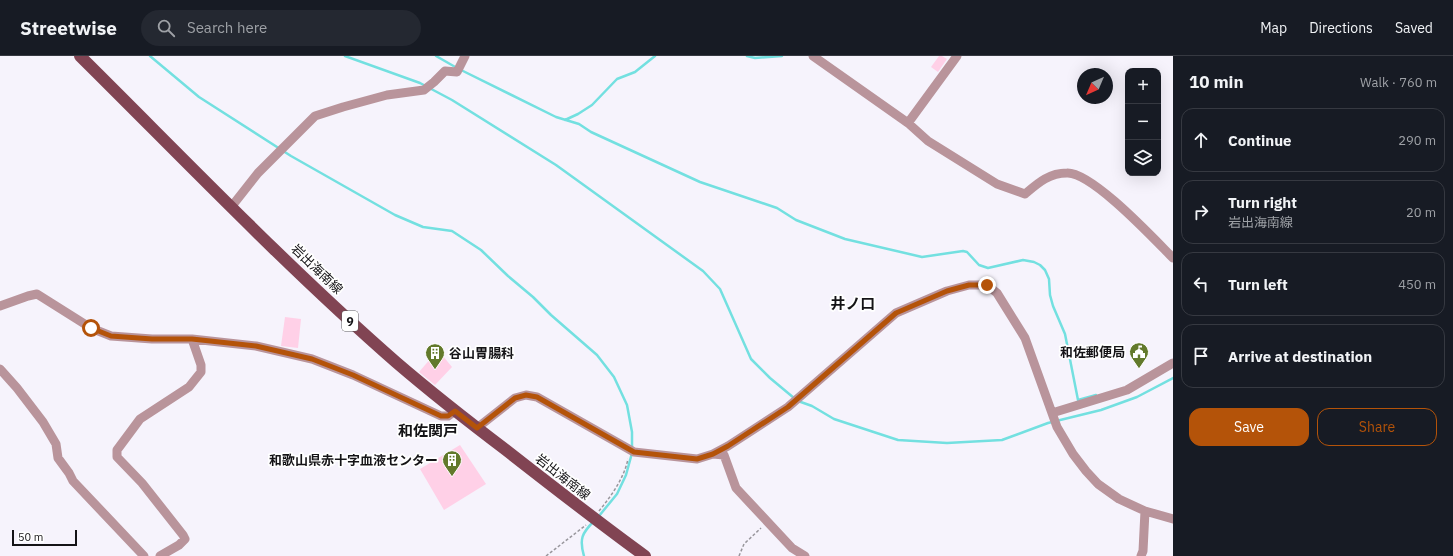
<!DOCTYPE html>
<html lang="en">
<head>
<meta charset="utf-8">
<style>
	:root { --surface:#171b24; --page:#242831; --text:#f1f3f6; --muted:#9ea1a6; --line:#363941; --accent:#b45309 }
	body { margin:0; font-family:"IBM Plex Sans","Noto Sans JP",sans-serif; background:var(--page); color:var(--text) }
	.controls { position:absolute; right:12px; top:12px; display:grid; overflow:hidden; border-radius:8px; box-shadow:0 4px 16px #0002 }
	.controls button { width:36px; height:36px; display:grid; place-items:center; padding:0; border:0; border-bottom:1px solid var(--line); background:var(--surface); color:var(--text); font:20px sans-serif }
	.compass { position:absolute; left:1077px; top:12px; width:36px; height:36px; border-radius:50%; background:var(--surface); box-shadow:0 4px 16px #0002; rotate:224deg }
	.scale { position:absolute; left:12px; bottom:10px; width:65px; box-sizing:border-box; padding-left:4px; border:2px solid #141316; border-top:0; font-size:11px; line-height:14px; white-space:nowrap; color:#141316; -webkit-text-stroke:3px #fff; paint-order:stroke }
	.stop { position:absolute; width:12px; height:12px; margin:-9px; border:3px solid #b45309; border-radius:50%; background:#fff }
	.stop.end { background:#b45309; border-color:#fff; box-shadow:0 1px 4px #0008 }
	.list { margin:0; padding:0; list-style:none }
	h2 { display:flex; justify-content:space-between; align-items:center; height:52px; margin:0; padding:0 16px; font-size:17px }
	h2 small { font-size:13px; font-weight:400; color:var(--muted) }
	.list li { display:grid; grid-template-columns:26px 1fr auto; gap:12px; align-items:center; box-sizing:border-box; height:64px; margin:0 8px 8px; padding:0 8px; border:1px solid var(--line); border-radius:12px }
	.list b { display:block; font-size:15px; white-space:nowrap }
	.list p { margin:0; font-size:13px; white-space:nowrap; color:var(--muted) }
	.list em { font-size:13px; font-style:normal; color:var(--muted) }
	.actions { display:flex; gap:8px; padding:12px 16px }
	.actions a { flex:1; padding:9px 0; border:1px solid var(--accent); border-radius:12px; text-align:center; font-size:14px; color:var(--accent) }
	.actions .main { background:var(--accent); color:#fff }
	.icon { flex:none; width:22px; height:22px; fill:none; stroke:currentColor; stroke-width:2; stroke-linecap:round; stroke-linejoin:round }
	.map { position:relative; flex:none; width:1173px; height:500px; overflow:hidden }
	header { display:flex; align-items:center; gap:24px; box-sizing:border-box; height:56px; padding:0 20px; background:var(--surface); border-bottom:1px solid var(--line) }
	header strong { font-size:19px }
	nav { display:flex; gap:22px; margin-inline-start:auto; font-size:14px }
	.search { width:280px; height:36px; background:var(--page); display:flex; align-items:center; gap:10px; box-sizing:border-box; padding:0 14px; border-radius:22px; color:var(--muted); font-size:15px }
	main { display:flex }
	aside { flex:1; background:var(--surface) }
	.map>svg:first-child { display:block }
	.lines { fill:none; stroke-linecap:round; stroke-linejoin:round }
	.stream { stroke:#73e0e0; stroke-width:2.5 }
	.building { fill:#ffd0e7 }
	.path { stroke:#98969c; stroke-width:1.5; stroke-dasharray:3 2; stroke-linecap:butt }
	.street { stroke:#b9949b; stroke-width:9 }
	.primary { stroke:#814453; stroke-width:12 }
	.route { stroke:#b45309; stroke-width:5 }
	.labels { text-anchor:middle; dominant-baseline:central; stroke-width:3.5; stroke-linejoin:round; paint-order:stroke }
	.shield { fill:#fff; stroke:#5a5a5c; stroke-width:1 }
	.shield-label { font-size:12px; font-weight:bold; fill:#141316 }
	.street-label { font-size:13px; fill:#141316; stroke:#fff }
	.poi-label { font-size:13px; font-weight:bold; fill:#141316; stroke:#fff; text-anchor:end }
	.quarter-label { font-size:15px; font-weight:bold; fill:#141316; stroke:#fff }
</style>
</head>
<body>
<header>
<strong>Streetwise</strong>
<div class="search"><svg class="icon" aria-label="search" viewBox="0 0 24 24"><circle cx="10" cy="10" r="6"/><path d="M15 15l6 6"/></svg>Search here</div>
<nav><a>Map</a><a>Directions</a><a>Saved</a></nav>
</header>
<main>
<div class="map">
<svg width="1173" height="500" viewBox="0 0 1173 500">
	<rect width="100%" height="100%" fill="#f6f3fc"/>
	<g class="lines">
		<path class="stream" d="M 150,0 L 199,41 L 291,100 L 395,159 L 423,171 L 452,175 L 481,194 L 508,220 L 533,241 L 551,259 L 597,299 L 614,321 L 627,349 L 632,376 L 632,392
			M 345,0 L 420,27 L 452,44 L 556,109 L 703,215 L 720,233 L 751,303 L 770,322 L 794,342
			M 436,0 L 457,12
			M 747,0 L 755,2 L 782,0
			M 461,14 L 556,61 L 579,68 L 591,76 L 700,126 L 777,152 L 796,164 L 845,183 L 922,201 L 963,195 L 967,196 L 979,209 L 988,212 L 1023,204 L 1034,206 L 1040,209 L 1045,214 L 1049,223 L 1050,239 L 1053,250 L 1065,278 L 1078,344 L 1096,339
			M 565,64 L 578,58 L 592,49 L 617,23 L 635,16 L 655,0
			M 798,345 L 812,350 L 834,363 L 898,384 L 947,387 L 1002,384 L 1048,367 L 1101,354 L 1137,341 L 1173,322
			M 599,460 L 617,438 L 626,419 L 632,397
			M 584,500 C 579,483 582,477 594,465"/>
	</g>
	<path class="building" d="M 939,0 L 942,0 L 947,3 L 938,16 L 931,11 Z
		M 285,261 L 301,263 L 298,292 L 281,290 Z
		M 438,294 L 452,311 L 435,329 L 419,316 Z
		M 460,389 L 486,428 L 444,454 L 420,413 Z"/>
	<g class="lines">
		<path class="path" d="M 599,455 C 612,439 624,422 628,403
			M 546,500 L 586,469
			M 739,500 L 744,488 L 761,472"/>
		<path class="street" d="M 813,0 L 908,67 L 928,85 L 997,128 L 1025,138 C 1038,127 1049,117 1067,117 C 1092,116 1154,183 1173,202
			M 908,67 L 957,0
			M 232,150 L 258,117 L 315,60 L 343,51 L 387,39 L 424,34 L 434,26 L 445,15 L 457,16 L 465,0
			M 0,250 L 28,240 L 37,238 L 91,272 L 111,280 L 152,283 L 192,283 L 256,290 L 312,303 L 353,319 L 441,360 L 448,360 L 455,355
			M 0,313 L 17,332 L 43,366 L 56,388 L 58,402 L 69,417 L 73,425 L 144,500
			M 1052,357 L 1127,334 L 1173,307
			M 477,372 L 515,342 L 526,339 L 537,341 L 634,396 L 697,403 L 713,398 L 728,390 L 788,351 L 896,257 L 947,235 L 969,229 L 987,229 L 997,237 L 1025,282 L 1057,371 L 1073,398 L 1086,415 L 1098,428 L 1119,443 L 1145,455 L 1173,463
			M 713,398 L 724,399 L 736,432 L 792,492 L 805,500
			M 160,500 L 179,489 L 185,483 L 183,479 L 142,427 L 117,401 L 117,394 L 140,363 L 189,331 L 201,316 L 201,309 L 192,283
			M 1141,500 L 1143,495 L 1145,455"/>
		<path class="primary" d="M 80,0 C 184,103 286,210 397,307 C 432,337 469,366 506,394 C 552,430 598,466 645,500"/>
	</g>
	<g class="lines">
		<path class="route" d="M 91,272 L 111,280 L 152,283 L 192,283 L 256,290 L 312,303 L 353,319 L 441,360 L 448,360 L 455,355 L 477,372 L 515,342 L 526,339 L 537,341 L 634,396 L 697,403 L 713,398 L 728,390 L 788,351 L 896,257 L 947,235 L 969,229 L 987,229"/>
	</g>
	<defs>
		<symbol id="civic-pin" viewBox="-11 -11 22 30"><path d="M0 17L-7.5 6A9.5 9.5 0 1 1 7.5 6Z" fill="#62792b" stroke="#fff"/><path d="M-.6-6.5H3V-4.5H.6V-3L4-1V1h2V6H-6V1h2V-1L-.6-3ZM-1.2 2.5V6h2.4V2.5Z" fill="#fff"/></symbol>
		<symbol id="building-pin" viewBox="-11 -11 22 30"><path d="M0 17L-7.5 6A9.5 9.5 0 1 1 7.5 6Z" fill="#62792b" stroke="#fff"/><path d="M-4-6H4V6H1V3H-1V6H-4ZM-2.5-4.3h1.7v1.8h-1.7ZM.8-4.3h1.7v1.8H.8ZM-2.5-1h1.7V.8h-1.7ZM.8-1h1.7V.8H.8Z" fill="#fff"/></symbol>
	</defs>
	<g fill-rule="evenodd">
		<use href="#civic-pin" x="1128" y="285" width="22" height="30"/>
		<use href="#building-pin" x="424" y="286" width="22" height="30"/>
		<use href="#building-pin" x="441" y="393" width="22" height="30"/>
	</g>
	<g class="labels">
		<rect class="shield" x="342" y="255" width="16" height="20" rx="3"/>
		<g class="shield-label">
			<text x="350" y="265">9</text>
		</g>
		<g class="street-label">
			<text transform="translate(317 213) rotate(44)">岩出海南線</text>
			<text transform="translate(563 421) rotate(38)">岩出海南線</text>
		</g>
		<g class="poi-label">
			<text x="1125" y="296">和佐郵便局</text>
			<text x="449" y="297" text-anchor="start">谷山胃腸科</text>
			<text x="438" y="404">和歌山県赤十字血液センター</text>
		</g>
		<g class="quarter-label">
			<text x="853" y="247">井ノ口</text>
			<text x="428" y="374">和佐関戸</text>
		</g>
	</g>
</svg>
<div class="controls">
<button>+</button>
<button>−</button>
<button><svg class="icon" aria-label="layers" viewBox="0 0 24 24"><path d="M12 4l9 5-9 5-9-5zM3 14l9 5 9-5"/></svg></button>
</div>
<svg class="compass" viewBox="-18 -18 36 36"><path d="M0-13l5 13h-10z" fill="#e53935"/><path d="M0 13l5-13h-10z" fill="#9ea1a6"/></svg>
<div class="scale">50 m</div>
<div class="stop" style="left:91px;top:272px"></div>
<div class="stop end" style="left:987px;top:229px"></div>
</div>
<aside>
<h2>10 min<small>Walk · 760 m</small></h2>
<ul class="list">
<li><svg class="icon" aria-label="ahead" viewBox="0 0 24 24"><path d="M12 20V5M6 11l6-6 6 6"/></svg><div><b>Continue</b></div><em>290 m</em></li>
<li><svg class="icon" aria-label="right" viewBox="0 0 24 24"><path d="M7 20v-9h11M14 6l5 5-5 5"/></svg><div><b>Turn right</b><p>岩出海南線</p></div><em>20 m</em></li>
<li><svg class="icon" aria-label="left" viewBox="0 0 24 24"><path d="M17 20v-9H6M10 6l-5 5 5 5"/></svg><div><b>Turn left</b></div><em>450 m</em></li>
<li><svg class="icon" aria-label="arrive" viewBox="0 0 24 24"><path d="M6 21V4h12l-3 4 3 4H6"/></svg><div><b>Arrive at destination</b></div></li>
</ul>
<div class="actions"><a class="main">Save</a><a>Share</a></div>
</aside>
</main>
</body>
</html>
